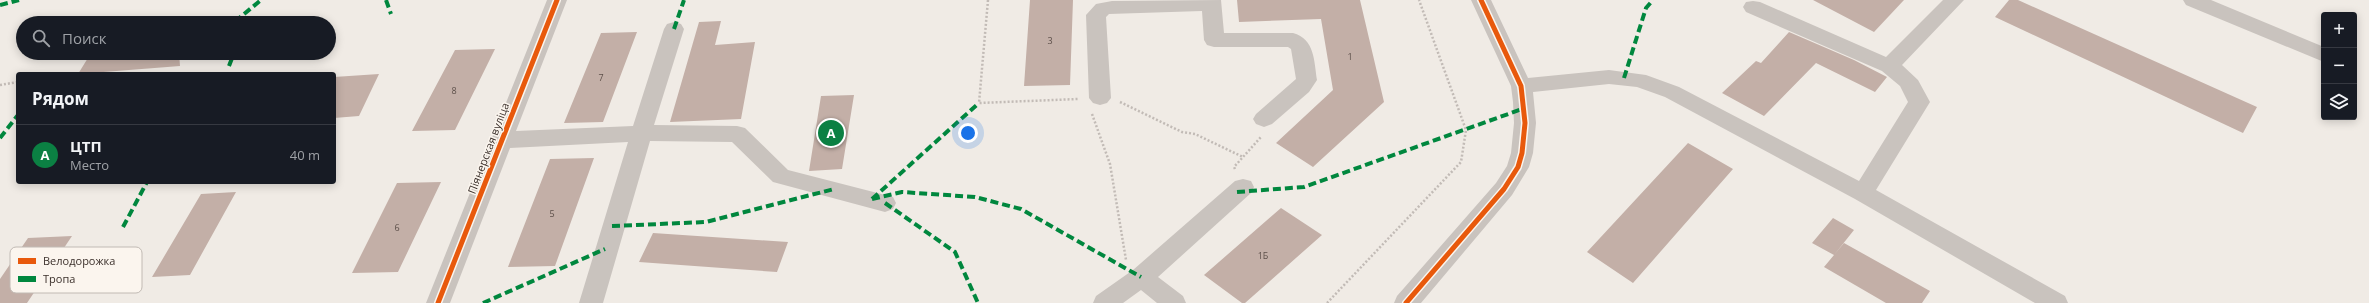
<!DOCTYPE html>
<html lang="ru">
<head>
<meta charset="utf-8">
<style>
	:root { --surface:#171b24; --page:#20242c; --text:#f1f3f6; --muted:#9ea1a6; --line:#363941; --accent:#0b8043 }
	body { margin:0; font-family:"Open Sans",sans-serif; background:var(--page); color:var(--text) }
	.controls { position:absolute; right:12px; top:12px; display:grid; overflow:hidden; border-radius:4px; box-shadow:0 2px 10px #0003 }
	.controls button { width:36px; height:36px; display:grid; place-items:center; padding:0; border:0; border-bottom:1px solid var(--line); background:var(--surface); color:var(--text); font:20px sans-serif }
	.you { position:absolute; left:968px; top:133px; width:14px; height:14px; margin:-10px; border:3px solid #fff; border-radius:50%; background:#1a73e8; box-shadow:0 0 0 6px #1a73e833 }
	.badge { display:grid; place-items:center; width:26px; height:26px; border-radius:50%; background:var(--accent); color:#fff; font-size:13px; font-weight:700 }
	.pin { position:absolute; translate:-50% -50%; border:2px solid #fff; box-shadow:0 1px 4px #0006 }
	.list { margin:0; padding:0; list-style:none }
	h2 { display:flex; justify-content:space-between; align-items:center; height:52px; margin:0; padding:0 16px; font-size:17px }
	h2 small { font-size:13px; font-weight:400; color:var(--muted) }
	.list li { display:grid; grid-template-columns:26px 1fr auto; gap:12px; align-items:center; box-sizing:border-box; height:60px; padding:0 16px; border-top:1px solid var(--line) }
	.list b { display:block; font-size:15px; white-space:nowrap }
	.list p { margin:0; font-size:13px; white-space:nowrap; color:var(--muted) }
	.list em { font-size:13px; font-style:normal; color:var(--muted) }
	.icon { flex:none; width:22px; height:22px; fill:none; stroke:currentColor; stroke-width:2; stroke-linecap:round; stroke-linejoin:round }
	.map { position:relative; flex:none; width:2369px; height:303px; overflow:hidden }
	.search { position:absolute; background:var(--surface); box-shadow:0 2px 10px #0003; left:16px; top:16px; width:320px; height:44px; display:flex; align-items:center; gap:10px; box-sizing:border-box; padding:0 14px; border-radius:22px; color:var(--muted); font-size:15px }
	.panel { position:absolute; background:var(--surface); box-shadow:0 2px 10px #0003; left:16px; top:72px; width:320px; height:112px; border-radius:4px }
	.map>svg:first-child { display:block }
	.building { fill:#c3afa7 }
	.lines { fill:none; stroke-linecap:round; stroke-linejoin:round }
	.path { stroke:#c2bbb6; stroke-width:2.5; stroke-dasharray:2 2; stroke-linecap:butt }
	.minor { fill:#c9c3be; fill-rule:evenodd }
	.quiet { stroke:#00873e; stroke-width:4; stroke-dasharray:8 4; stroke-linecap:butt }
	.cycleway-casing { stroke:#fbf5ee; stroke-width:8 }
	.cycleway { stroke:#e8590c; stroke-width:5 }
	.labels { text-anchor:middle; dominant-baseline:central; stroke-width:3; stroke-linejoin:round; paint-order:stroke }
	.number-label { font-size:9px; fill:#5d504a }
	.street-label { font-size:11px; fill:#3b302b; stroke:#fbf5ee }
	.key { fill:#fbf5ee; stroke:#c1bab4; stroke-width:1 }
	.key-label { font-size:11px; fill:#3b302b }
</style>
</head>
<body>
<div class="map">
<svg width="2369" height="303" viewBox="0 0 2369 303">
	<rect width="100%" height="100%" fill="#f0ebe5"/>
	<path class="building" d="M 1030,0 L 1073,0 L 1070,85 L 1024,86 Z
		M 1237,0 L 1360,0 L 1384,102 L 1313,167 L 1276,143 L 1333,90 L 1321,19 L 1239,22 Z
		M 1813,0 L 1904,0 L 1874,32 Z
		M 2009,0 L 2018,0 L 2257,107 L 2243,133 L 1995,17 Z
		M 721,21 L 715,45 L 755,42 L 741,119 L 670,122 L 699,22 Z
		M 637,32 L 603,122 L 564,123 L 601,33 Z
		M 1789,32 L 1854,60 L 1887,77 L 1875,92 L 1816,63 L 1764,116 L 1722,93 L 1756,61 L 1761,63 Z
		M 495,49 L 455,130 L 412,131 L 455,50 Z
		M 91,53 L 179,53 L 180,66 L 78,74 Z
		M 379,74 L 359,116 L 334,118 L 334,77 Z
		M 854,95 L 842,169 L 809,171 L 821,96 Z
		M 1688,143 L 1733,169 L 1633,283 L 1587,252 Z
		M 594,158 L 555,266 L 508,267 L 550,159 Z
		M 441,182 L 398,272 L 352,273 L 397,183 Z
		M 236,192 L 190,275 L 152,277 L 201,194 Z
		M 1281,208 L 1322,235 L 1245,303 L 1242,303 L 1204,275 Z
		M 1833,218 L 1854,230 L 1834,255 L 1812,243 Z
		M 653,233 L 788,242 L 777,272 L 639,262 Z
		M 72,236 L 27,303 L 0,303 L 0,279 L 28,238 Z
		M 1844,243 L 1930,291 L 1922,303 L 1886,303 L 1824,267 Z"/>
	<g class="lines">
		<path class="path" d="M 988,0 L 979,103 L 1078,99
			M 0,85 L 18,82
			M 1120,102 L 1182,132 L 1195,134 L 1243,157
			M 1092,114 L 1110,164 L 1126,260
			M 1235,169 L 1234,167 L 1261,137
			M 1327,303 L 1461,162 L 1466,130 L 1419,0"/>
		<path class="minor" d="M 547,0 L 567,0 L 516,131 L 633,126 L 664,29 L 667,24 L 674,22 L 681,24 L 684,29 L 654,125 L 737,126 L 745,128 L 788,170 L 893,197 L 896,203 L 893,209 L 885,212 L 773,182 L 732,142 L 650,141 L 603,303 L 579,303 L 628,142 L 510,148 L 450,303 L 426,303 Z
			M 1221,0 L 1224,33 L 1293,33 C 1315,39 1314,61 1317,80 L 1309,92 L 1272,124 L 1264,127 L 1256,124 L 1253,119 L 1256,114 L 1296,79 L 1291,49 L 1288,47 L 1214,47 L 1207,45 L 1204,40 L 1202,11 L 1109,14 L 1106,17 L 1111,98 L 1107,103 L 1100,105 L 1093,103 L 1089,98 L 1086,15 L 1096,4 L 1112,1 Z
			M 1471,0 L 1491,0 L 1528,78 L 1609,70 L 1646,75 L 1679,87 L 1859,181 L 1908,102 L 1900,86 L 1882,71 L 1746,12 L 1743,7 L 1746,2 L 1753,1 L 1760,2 L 1886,57 L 1943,0 L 1964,0 L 1902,65 L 1918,80 L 1930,102 L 1876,190 L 2065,296 L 2068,303 L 2035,303 L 1855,199 L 1665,97 L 1637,87 L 1609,84 L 1533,92 L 1536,123 L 1533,153 L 1529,167 L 1512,195 L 1421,303 L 1394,303 L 1397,296 L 1496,183 L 1507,166 L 1511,153 L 1514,123 L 1513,102 L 1511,86 Z
			M 2183,0 L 2211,0 L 2324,47 L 2324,62 L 2186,5 Z
			M 1243,179 L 1251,181 L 1254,187 L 1251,193 L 1158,277 L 1183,296 L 1186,303 L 1157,303 L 1141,290 L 1123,303 L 1093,303 L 1096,296 L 1133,270 L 1235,181 Z"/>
		<path class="quiet" d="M 386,0 L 391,14
			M 0,5 L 19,0
			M 239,23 L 238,19 L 261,0
			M 674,29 L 684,0
			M 229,66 L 234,53
			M 1624,78 L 1646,8 L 1653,0
			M 0,138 L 18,115
			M 1237,192 L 1304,187 L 1525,108
			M 872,199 L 902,192 L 975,197 L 1021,209 L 1141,277
			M 872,199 L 979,103
			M 885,203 L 955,252 L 978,303
			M 612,226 L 706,222 L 834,189
			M 123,227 L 147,182
			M 483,303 L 605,249"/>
		<defs>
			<path id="cycleway" d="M 438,303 L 557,0
				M 1406,303 L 1504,189 L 1518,167 L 1522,153 L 1525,123 L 1521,86 L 1481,0"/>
		</defs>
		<use href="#cycleway" class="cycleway-casing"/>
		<use href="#cycleway" class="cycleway"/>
	</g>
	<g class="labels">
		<g class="number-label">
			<text x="1050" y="40">3</text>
			<text x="1350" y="56">1</text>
			<text x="601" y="77">7</text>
			<text x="454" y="90">8</text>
			<text x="552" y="213">5</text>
			<text x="397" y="227">6</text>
			<text x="1263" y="255">1Б</text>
		</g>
		<g class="street-label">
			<text transform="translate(488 148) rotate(-69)">Піянерская вуліца</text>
		</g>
	</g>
	<rect x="10" y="247" width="132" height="46" rx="6" class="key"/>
	<rect x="18" y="258" width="18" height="6" fill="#e8590c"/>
	<rect x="18" y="276" width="18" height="6" fill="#00873e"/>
	<g class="key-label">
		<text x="43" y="265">Велодорожка</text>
		<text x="43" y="283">Тропа</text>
	</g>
</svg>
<div class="controls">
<button>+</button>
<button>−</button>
<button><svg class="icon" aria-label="layers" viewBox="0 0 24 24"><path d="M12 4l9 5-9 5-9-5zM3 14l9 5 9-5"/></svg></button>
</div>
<div class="you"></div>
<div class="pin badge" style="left:831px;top:133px">A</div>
<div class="search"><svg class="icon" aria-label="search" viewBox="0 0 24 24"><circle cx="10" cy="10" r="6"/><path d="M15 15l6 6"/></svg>Поиск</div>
<section class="panel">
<h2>Рядом<small></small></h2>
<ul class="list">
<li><span class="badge">A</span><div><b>ЦТП</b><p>Место</p></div><em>40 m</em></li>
</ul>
</section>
</div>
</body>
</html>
